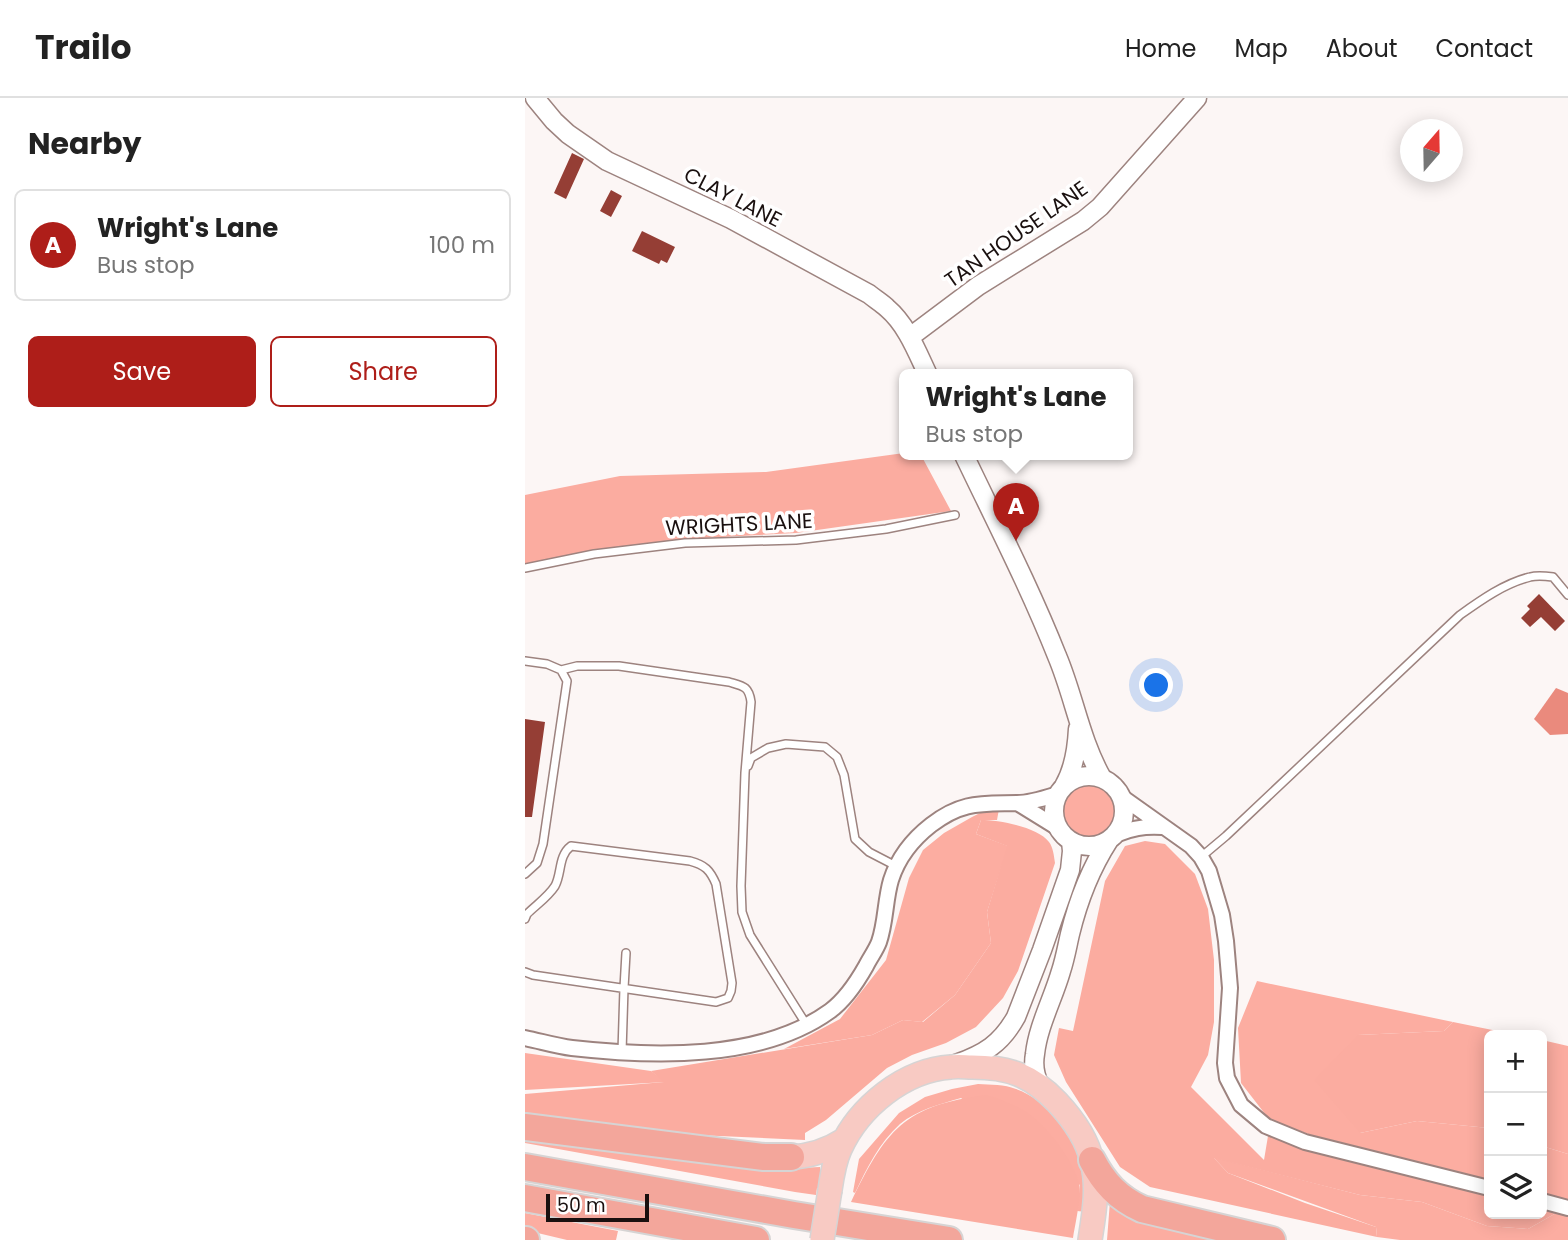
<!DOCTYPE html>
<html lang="en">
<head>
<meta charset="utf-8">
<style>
	:root { --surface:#fff; --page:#f6f6f6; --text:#222; --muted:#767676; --line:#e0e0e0; --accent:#ae1e19 }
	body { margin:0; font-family:Poppins,sans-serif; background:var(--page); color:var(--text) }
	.controls { position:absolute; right:21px; bottom:21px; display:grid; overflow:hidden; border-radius:10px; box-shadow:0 4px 18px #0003 }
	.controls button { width:63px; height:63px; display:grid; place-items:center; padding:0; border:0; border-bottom:2px solid var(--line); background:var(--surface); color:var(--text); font:35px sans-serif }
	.compass { position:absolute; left:875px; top:21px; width:63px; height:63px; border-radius:50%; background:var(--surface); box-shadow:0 4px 18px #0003; rotate:20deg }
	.scale { position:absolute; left:21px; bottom:18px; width:103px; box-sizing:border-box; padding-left:7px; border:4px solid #1a100f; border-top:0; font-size:19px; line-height:24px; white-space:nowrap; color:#1a100f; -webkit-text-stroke:5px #fff; paint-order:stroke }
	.you { position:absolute; left:632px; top:588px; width:24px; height:24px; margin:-18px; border:5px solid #fff; border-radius:50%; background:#1a73e8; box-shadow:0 0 0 10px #1a73e833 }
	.badge { display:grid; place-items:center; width:46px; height:46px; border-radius:50%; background:var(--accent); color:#fff; font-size:23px; font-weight:700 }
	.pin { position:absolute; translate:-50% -58px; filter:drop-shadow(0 2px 4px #0008) }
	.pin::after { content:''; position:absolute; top:37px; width:24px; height:21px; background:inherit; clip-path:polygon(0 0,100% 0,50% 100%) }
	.popup { position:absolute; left:374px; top:271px; width:234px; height:91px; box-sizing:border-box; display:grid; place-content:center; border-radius:10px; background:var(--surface); filter:drop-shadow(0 2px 5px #0005); font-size:23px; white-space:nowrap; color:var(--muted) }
	.popup b { font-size:26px; color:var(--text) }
	.popup::after { content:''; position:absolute; left:50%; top:100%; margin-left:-14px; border:14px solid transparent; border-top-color:var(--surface) }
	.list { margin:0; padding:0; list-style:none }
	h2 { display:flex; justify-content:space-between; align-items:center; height:91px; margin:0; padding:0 28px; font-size:30px }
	h2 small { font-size:23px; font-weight:400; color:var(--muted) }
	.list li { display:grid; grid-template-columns:46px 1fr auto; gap:21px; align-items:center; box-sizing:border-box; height:112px; margin:0 14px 14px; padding:0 14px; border:2px solid var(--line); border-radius:10px }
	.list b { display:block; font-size:26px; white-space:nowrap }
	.list p { margin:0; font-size:23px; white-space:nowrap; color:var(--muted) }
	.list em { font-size:23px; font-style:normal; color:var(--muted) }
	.actions { display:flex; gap:14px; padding:21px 28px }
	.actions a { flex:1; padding:16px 0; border:2px solid var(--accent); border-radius:10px; text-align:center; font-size:24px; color:var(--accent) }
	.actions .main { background:var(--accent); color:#fff }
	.icon { flex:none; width:38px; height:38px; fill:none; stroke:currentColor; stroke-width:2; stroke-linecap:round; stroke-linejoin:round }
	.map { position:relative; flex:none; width:1043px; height:1142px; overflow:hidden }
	header { display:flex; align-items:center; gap:42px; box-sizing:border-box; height:98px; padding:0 35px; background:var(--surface); border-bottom:2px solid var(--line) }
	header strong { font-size:33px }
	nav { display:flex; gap:38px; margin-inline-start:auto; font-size:24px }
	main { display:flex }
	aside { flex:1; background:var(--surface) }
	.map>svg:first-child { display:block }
	.green { fill:#fcada1 }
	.forest { fill:#fbaca0 }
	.water { fill:#ea8a7d }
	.building { fill:#953e35 }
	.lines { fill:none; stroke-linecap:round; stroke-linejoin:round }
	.service-casing { stroke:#9d837f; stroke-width:10 }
	.minor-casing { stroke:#9d837f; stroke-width:18 }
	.tertiary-casing { stroke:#9d837f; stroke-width:21 }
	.primary-casing { stroke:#d6d4d4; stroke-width:26 }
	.motorway-casing { stroke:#d6d4d4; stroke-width:30 }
	.service { stroke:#fff; stroke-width:7 }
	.minor { stroke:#fff; stroke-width:14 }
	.tertiary { stroke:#fff; stroke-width:18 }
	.primary { stroke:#f8cac3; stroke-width:23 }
	.motorway { stroke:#f3a69b; stroke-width:26 }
	.primary-bridge-casing { stroke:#d6d4d4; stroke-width:26; stroke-linecap:butt }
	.primary-bridge { stroke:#f8cac3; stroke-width:23 }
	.labels { text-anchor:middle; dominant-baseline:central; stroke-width:7; stroke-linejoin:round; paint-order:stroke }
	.street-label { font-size:21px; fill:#1a100f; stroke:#fff }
</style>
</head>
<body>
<header>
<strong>Trailo</strong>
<nav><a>Home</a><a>Map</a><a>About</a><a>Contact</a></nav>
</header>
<main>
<aside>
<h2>Nearby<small></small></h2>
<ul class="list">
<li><span class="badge">A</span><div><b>Wright's Lane</b><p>Bus stop</p></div><em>100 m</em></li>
</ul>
<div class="actions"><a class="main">Save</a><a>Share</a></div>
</aside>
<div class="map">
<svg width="1043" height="1142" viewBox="0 0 1043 1142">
	<rect width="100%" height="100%" fill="#fcf6f5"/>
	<path class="green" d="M538 713a26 26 0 1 1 52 0a26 26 0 1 1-52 0Z
		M 474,711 L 472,722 L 456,722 L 451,736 L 483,748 L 462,814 L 466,845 L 430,897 L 397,924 L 378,922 L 347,937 L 259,951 L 315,921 L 361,862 L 384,780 L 398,752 L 419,735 L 447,719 L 459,713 Z
		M 732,883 L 928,924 L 919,933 L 833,937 L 835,1035 L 892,1023 L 964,1030 L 964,1082 L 786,1037 L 744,1021 L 716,985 L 713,930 Z
		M 0,955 L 126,973 L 141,984 L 0,992 Z
		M 453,986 C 466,987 479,986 491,991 C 525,1003 553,1041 561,1076 C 563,1088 562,1102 562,1114 L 552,1113 L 555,1087 L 436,1000 C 415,1006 392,1012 375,1026 C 354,1045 342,1070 330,1095 L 328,1094 L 334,1061 L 374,1015 L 400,999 L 427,991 Z
		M 0,1036 L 251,1071 L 295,1069 L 298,1091 L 292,1090 L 291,1097 L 270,1094 L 0,1045 Z
		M 1017,1048 L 1043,1056 L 1043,1102 L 1017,1095 Z
		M 688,1059 L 835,1097 L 897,1104 L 962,1128 L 1003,1131 L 1033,1114 L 1043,1117 L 1043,1142 L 875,1142 L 852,1139 L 851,1129 L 703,1075 Z
		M 585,1103 L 722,1142 L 582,1142 Z
		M 0,1115 L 93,1133 L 91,1142 L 42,1142 L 0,1132 Z"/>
	<path class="forest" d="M 379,355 L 379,357 L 396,357 L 426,413 L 271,435 L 159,441 L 66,454 L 0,466 L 0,397 L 95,378 L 241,374 Z
		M 456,722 C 474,722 513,729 524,744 C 528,749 529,758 530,765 L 493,873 L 478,900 L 451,929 L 421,945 L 387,957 L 362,970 L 301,1022 L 280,1035 L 280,1042 L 172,1037 L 0,1017 L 0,996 L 139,984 L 126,973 L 347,937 L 378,922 L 398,924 L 430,897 L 466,845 L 462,814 L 482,748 L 451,736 Z
		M 620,743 L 640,746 L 670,776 L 683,811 L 689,862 L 689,924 L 683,957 L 666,989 L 739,1062 L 743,1038 L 964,1096 L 964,1116 L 1017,1116 L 1017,1110 L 1033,1114 L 1003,1131 L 962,1128 L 897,1104 L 835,1097 L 689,1060 L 703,1075 L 780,1105 L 851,1129 L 852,1139 L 625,1089 L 595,1069 L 541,984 L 529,957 L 534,930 L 548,933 L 580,783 L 600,748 Z
		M 928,924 L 992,937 L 964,937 L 964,1030 L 892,1023 L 835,1035 L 789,982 L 833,937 L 919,933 Z
		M 1017,942 L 1043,948 L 1043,1056 L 1017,1048 Z
		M 462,997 C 477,1002 494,1008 507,1018 C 524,1031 549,1064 554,1085 C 557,1097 550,1127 548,1140 L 326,1104 C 361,1032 379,1007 462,997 Z"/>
	<path class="water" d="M 1031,590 L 1043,595 L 1043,636 L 1025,637 L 1009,621 Z"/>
	<path class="building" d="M 47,55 L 59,61 L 41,101 L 29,95 Z
		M 86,92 L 97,98 L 86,119 L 75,113 Z
		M 117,133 L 150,149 L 142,165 L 136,162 L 134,166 L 107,153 Z
		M 1014,496 L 1040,523 L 1030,533 L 1016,519 L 1005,529 L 996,520 L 1005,511 L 1002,508 Z
		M 0,621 L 20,624 L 7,719 L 0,719 Z"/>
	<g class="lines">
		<defs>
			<path id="service" d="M 0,470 L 69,456 L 160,445 L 271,442 L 361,431 L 430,417
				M 0,563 L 22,566 L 36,572 L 52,568 L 94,568 L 204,584 C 218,588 224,588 226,604 L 220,675 L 216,788 L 217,814 L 225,837 L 281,926
				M 223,668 L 226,660 L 243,650 L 261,646 L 300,649 L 312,659 L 319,677 L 330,741 L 344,754 L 371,768
				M 676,759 L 701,738 L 935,517 C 956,502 980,485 1005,479 C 1012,477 1021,478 1028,479 L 1043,497
				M 0,776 L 12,765 L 18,746 L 42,583 L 36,572
				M 0,821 L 2,816 C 11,807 23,799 30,788 C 37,775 33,758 46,748 L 165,763 C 180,767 185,772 191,786 L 207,885 L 206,893 L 203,900 L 191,904 L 8,877 L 0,874
				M 97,954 L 99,890 L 101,855"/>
			<path id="minor" d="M 597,699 L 666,748 L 676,759 L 684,773 L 697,817 L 701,843 L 705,890 L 700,965 L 702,980 L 716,1007 L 741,1028 L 780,1044 L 964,1090
				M 494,706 L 533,730
				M 590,737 C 606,730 619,728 637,729
				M 0,940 C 15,943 31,948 47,950 C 127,959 236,963 305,913 C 320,902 332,884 341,868 C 345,860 351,852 354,844 C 361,824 360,802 366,782 C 373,760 388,741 406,727 C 437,703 456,706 492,705 C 505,705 520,700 533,696
				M 1017,1103 L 1043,1110"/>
			<path id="tertiary" d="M 10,0 L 29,23 L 43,36 L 82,63 L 206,121 L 344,196 C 350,201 357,205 362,210 C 382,227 392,254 403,277
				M 385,239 L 453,188 L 558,123 L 575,109 L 672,0
				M 439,357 C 471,424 505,490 532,558 C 549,598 555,641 577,680
				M529 713a35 35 0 1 1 70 0a35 35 0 1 1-70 0Z
				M 539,688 C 549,671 552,651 553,631
				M 431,966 C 459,956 476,946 491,919 L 517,852 L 545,772 L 547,753 L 546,743
				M 515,988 C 510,978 508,967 510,956 C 513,928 528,901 536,873 C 540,861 542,849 545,836 C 553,803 566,770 584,742"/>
			<path id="primary" d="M 266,1059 C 286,1058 302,1053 319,1042
				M 305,1092 C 307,1078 309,1064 315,1051 C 334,1009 379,972 426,969 C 433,968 440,969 447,969 C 484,969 506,977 532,1004 C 547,1020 562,1041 567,1063 C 574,1089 569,1116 565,1142"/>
			<path id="motorway" d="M 0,1029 L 239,1059 L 266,1059
				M 567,1062 C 579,1085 593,1100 617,1111 L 747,1142
				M 0,1069 L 269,1117 L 424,1142
				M 0,1100 L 231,1142
				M 0,1142 L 1,1142"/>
		</defs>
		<use href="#service" class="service-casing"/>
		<use href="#minor" class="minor-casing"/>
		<use href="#tertiary" class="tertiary-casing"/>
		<use href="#primary" class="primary-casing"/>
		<use href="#motorway" class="motorway-casing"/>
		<use href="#service" class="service"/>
		<use href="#minor" class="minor"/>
		<use href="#tertiary" class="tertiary"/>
		<use href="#primary" class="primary"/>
		<use href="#motorway" class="motorway"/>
		<defs>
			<path id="primary-bridge" d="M 297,1142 L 305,1092"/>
		</defs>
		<use href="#primary-bridge" class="primary-bridge-casing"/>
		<use href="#primary-bridge" class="primary-bridge"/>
	</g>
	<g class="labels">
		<g class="street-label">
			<text transform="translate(208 99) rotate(27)">CLAY LANE</text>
			<text transform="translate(491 136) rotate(-35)">TAN HOUSE LANE</text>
			<text transform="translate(214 426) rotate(-3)">WRIGHTS LANE</text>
		</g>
	</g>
</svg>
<div class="controls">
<button>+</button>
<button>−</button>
<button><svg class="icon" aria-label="layers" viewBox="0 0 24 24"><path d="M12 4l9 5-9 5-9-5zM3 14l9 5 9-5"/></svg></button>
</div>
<svg class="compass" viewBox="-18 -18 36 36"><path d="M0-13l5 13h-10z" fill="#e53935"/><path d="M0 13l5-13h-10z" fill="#767676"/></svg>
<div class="scale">50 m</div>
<div class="you"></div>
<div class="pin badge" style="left:491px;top:443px">A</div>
<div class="popup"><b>Wright's Lane</b>Bus stop</div>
</div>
</main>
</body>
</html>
